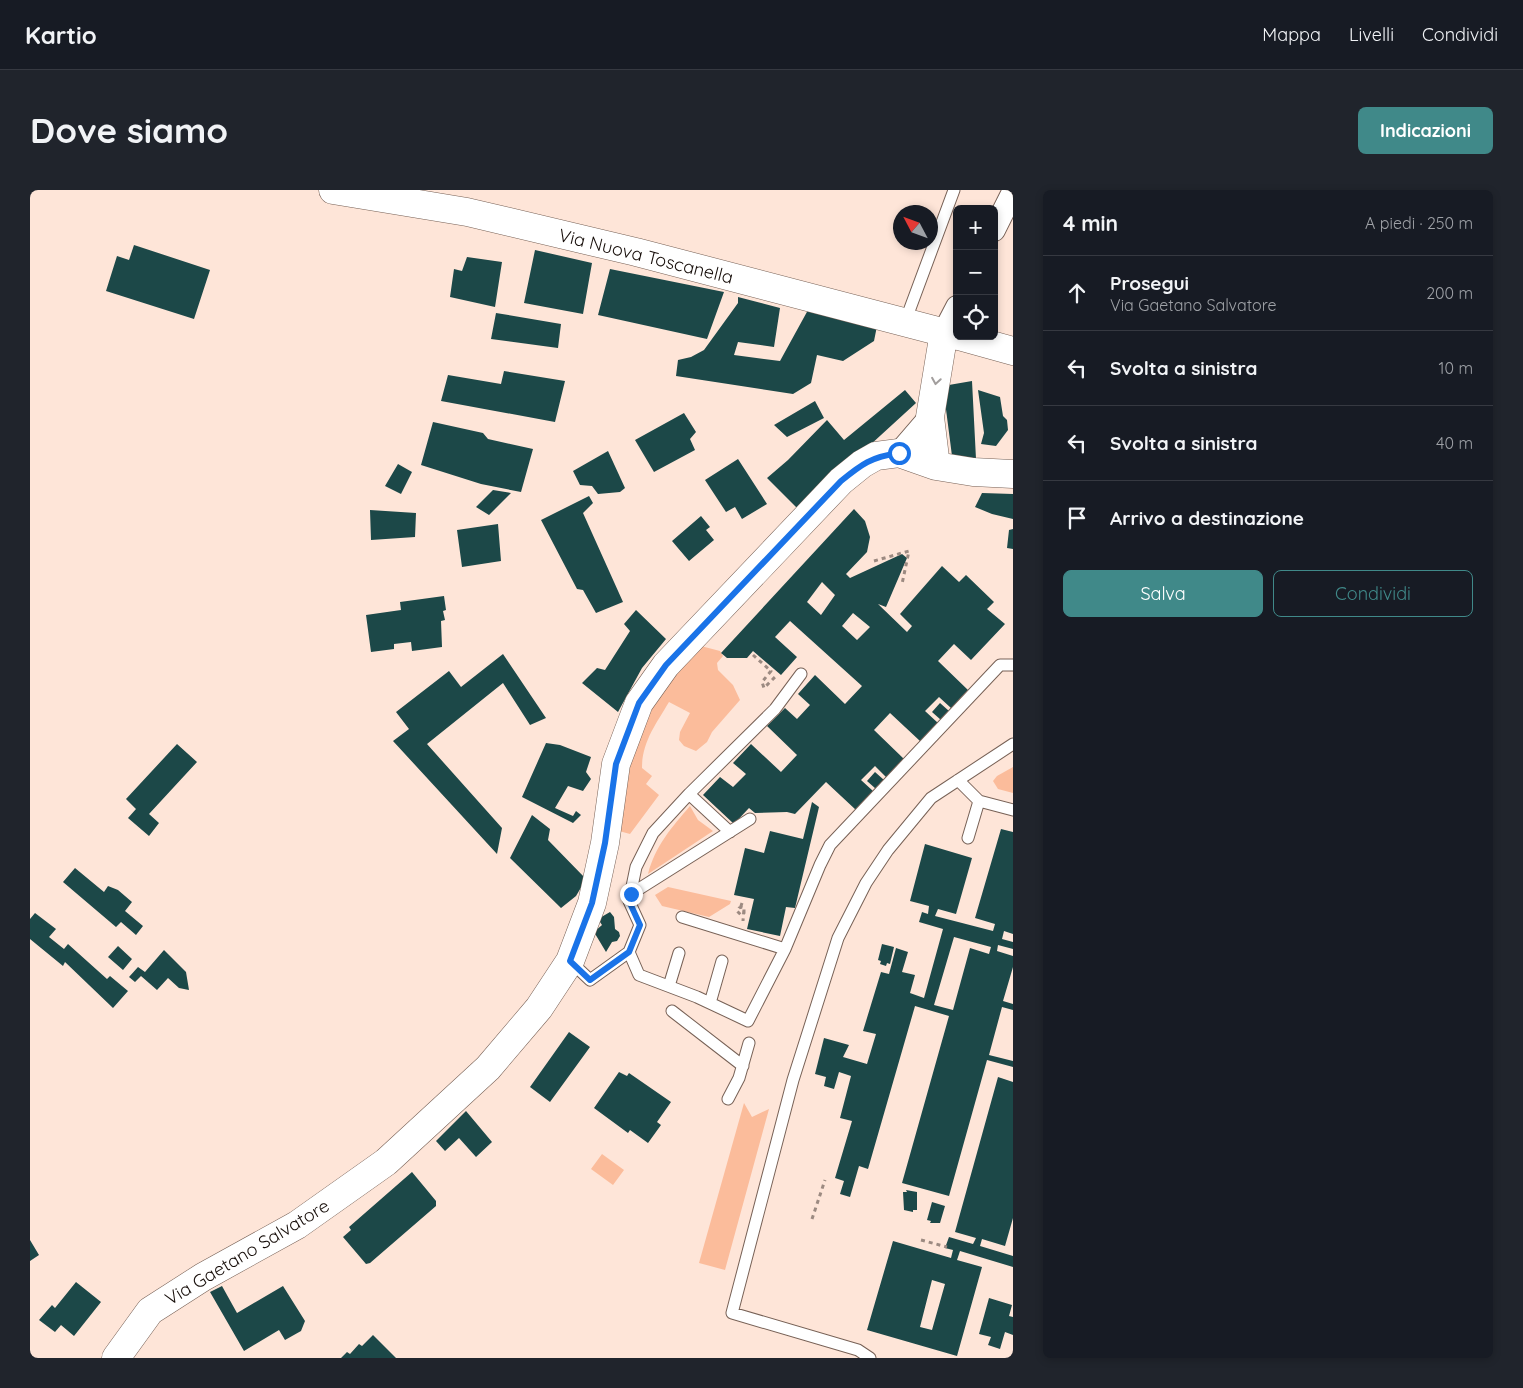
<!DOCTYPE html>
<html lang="it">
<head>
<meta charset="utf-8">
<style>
	:root { --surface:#171b24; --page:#20242c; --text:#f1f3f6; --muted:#9ea1a6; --line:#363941; --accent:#408989 }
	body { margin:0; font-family:Quicksand,sans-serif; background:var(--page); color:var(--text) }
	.controls { position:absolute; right:15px; top:15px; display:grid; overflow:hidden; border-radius:8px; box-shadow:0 2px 8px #0003 }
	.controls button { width:45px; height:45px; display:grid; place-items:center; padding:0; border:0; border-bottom:1px solid var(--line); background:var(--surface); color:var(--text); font:25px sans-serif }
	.compass { position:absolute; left:863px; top:15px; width:45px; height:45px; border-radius:50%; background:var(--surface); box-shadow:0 2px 8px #0003; rotate:311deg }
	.stop { position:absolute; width:15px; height:15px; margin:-11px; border:4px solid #1a73e8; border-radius:50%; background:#fff }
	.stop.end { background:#1a73e8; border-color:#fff; box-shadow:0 1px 5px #0008 }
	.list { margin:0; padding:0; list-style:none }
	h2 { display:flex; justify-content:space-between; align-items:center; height:65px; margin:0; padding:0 20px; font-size:21px }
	h2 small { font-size:16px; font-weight:400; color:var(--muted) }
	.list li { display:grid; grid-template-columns:32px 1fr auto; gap:15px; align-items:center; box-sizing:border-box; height:75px; padding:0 20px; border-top:1px solid var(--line) }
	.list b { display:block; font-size:19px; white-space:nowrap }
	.list p { margin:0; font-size:16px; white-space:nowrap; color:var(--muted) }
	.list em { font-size:16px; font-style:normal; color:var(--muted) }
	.actions { display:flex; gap:10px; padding:15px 20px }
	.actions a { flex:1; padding:11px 0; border:1px solid var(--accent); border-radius:8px; text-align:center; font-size:18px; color:var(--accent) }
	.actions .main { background:var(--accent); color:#fff }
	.icon { flex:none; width:28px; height:28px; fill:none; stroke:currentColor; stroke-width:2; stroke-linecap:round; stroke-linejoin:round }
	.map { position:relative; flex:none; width:983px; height:1168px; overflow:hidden; border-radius:8px }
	header { display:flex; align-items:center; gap:30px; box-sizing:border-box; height:70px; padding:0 25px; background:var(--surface); border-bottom:1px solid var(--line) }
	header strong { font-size:24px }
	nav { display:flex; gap:28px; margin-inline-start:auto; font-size:18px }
	.intro { display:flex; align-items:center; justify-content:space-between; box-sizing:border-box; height:120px; padding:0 30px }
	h1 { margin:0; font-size:35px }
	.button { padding:12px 22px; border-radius:8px; background:var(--accent); color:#fff; font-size:18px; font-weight:700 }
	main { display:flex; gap:30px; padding:0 30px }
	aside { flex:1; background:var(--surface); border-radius:8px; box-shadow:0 2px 8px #0003 }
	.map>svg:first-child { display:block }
	.green { fill:#fbbc9b }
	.building { fill:#1c4848; fill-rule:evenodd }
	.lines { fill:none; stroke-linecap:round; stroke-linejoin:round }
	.service-casing { stroke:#776156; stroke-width:13 }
	.minor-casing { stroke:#776156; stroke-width:24 }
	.tertiary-casing { stroke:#776156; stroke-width:29 }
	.secondary-casing { stroke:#776156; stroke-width:29 }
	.path { stroke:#9c8a81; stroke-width:3; stroke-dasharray:4 4; stroke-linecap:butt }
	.service { stroke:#fff; stroke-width:11 }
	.minor { stroke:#fff; stroke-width:22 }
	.tertiary { stroke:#fff; stroke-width:28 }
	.secondary { stroke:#fff; stroke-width:28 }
	.oneway { stroke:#a29e9d }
	.route { stroke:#1a73e8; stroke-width:6 }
	.labels { text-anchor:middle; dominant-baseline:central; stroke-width:5; stroke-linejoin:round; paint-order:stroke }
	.street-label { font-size:18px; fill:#160d09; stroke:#fff }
</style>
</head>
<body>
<header>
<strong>Kartio</strong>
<nav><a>Mappa</a><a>Livelli</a><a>Condividi</a></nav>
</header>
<div class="intro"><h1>Dove siamo</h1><a class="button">Indicazioni</a></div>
<main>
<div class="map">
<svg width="983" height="1168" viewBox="0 0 983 1168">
	<rect width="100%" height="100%" fill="#fee5d8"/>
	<path class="green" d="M 667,455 L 690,461 L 693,466 L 687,473 L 688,480 L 703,495 L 710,510 L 682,542 L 677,552 L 666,561 L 654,556 L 649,550 L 650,542 L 660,523 L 639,512 C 626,534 612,552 612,578 L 622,586 L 616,594 L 629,605 L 600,644 L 589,641 L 596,574 L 631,500 Z
		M 983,577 L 983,603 L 968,599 L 963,591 L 967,586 Z
		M 660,616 L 668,630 L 683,641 L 618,684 C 625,656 642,637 660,616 Z
		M 638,697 L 701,711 L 700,714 L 679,727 L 632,716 L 625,705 Z
		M 714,913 L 722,927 L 739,919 L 695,1080 L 669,1073 Z
		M 572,964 L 594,980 L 583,995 L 561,979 Z"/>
	<path class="building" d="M 104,55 L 180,80 L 164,129 L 76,101 L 87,66 L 99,70 Z
		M 505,60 L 562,73 L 553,124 L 494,113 Z
		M 437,67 L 472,72 L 465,117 L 420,107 L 424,79 L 432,81 Z
		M 580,79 L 694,102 L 677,149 L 568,125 Z
		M 708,107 L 750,118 L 744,157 L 708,152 L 704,165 L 750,171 L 778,120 L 847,136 L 844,151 L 813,171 L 787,165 L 781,193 L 763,204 L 646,186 L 648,170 L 661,167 L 674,160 L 708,113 Z
		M 466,123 L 531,134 L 528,158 L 461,149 Z
		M 474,181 L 535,191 L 525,232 L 411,211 L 418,185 L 471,194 Z
		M 942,191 L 946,269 L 922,266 L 913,196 Z
		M 875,200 L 886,213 L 769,320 L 737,288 L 758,270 L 797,230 L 814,250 Z
		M 948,200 L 970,207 L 973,226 L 977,230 L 978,240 L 966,256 L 951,254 L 954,243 Z
		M 785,211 L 794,228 L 757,247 L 744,235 Z
		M 654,223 L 666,242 L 660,249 L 665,260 L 624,282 L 605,250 Z
		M 403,232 L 453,243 L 458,249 L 503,259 L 491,302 L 451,294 L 391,275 Z
		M 578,261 L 595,298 L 590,302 L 568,304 L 562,296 L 550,295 L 543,281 Z
		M 708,269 L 737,314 L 712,329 L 705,317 L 696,322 L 675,290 Z
		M 368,274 L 382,282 L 371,304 L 355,296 Z
		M 463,300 L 481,303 L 459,325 L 446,317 Z
		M 952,303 L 983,304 L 983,329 L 962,324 L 945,317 Z
		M 559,306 L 563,313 L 553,323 L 593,412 L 566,423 L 553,400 L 547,399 L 511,330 Z
		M 824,319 L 835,331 L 840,347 L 837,362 L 816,384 L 820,388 L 872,364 L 877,368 L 856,417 L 848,414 L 877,442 L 882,436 L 870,424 L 912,376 L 929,392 L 936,385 L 964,412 L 957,419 L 975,434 L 941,470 L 924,454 L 908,471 L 938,500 L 921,518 L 909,507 L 895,521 L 908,533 L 890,551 L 860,523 L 844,540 L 874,569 L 857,588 L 845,576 L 831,590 L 843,601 L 826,620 L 796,592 L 765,624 L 757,622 L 725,623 L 719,618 L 704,634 L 673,605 L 690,587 L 703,597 L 716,584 L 703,573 L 721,554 L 751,582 L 767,565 L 737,536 L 755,518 L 767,529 L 780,515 L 768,504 L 785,485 L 815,514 L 832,496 L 760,431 L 745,447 L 767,467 L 751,485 L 723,461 L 717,468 L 697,468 L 691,463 ZM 792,392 L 805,405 L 791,425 L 777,412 ZM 823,423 L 840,437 L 827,450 L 812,436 Z
		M 340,320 L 386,323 L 385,347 L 341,350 Z
		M 671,326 L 680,337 L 676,340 L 684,350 L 659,371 L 642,351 Z
		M 468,334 L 471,371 L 432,377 L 427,340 Z
		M 983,339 L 983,359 L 977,358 L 979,340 Z
		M 414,406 L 416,420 L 413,421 L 415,430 L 411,431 L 412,457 L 382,461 L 381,452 L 364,454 L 364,459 L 341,462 L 336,425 L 371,420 L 370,412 Z
		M 606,420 L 636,449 L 612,478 L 588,522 L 552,493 L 567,478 L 575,480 L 600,441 L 594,434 Z
		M 473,464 L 516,528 L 500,535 L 473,493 L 397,554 L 472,638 L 467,664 L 363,551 L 379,539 L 366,522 L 419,481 L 431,497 Z
		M 910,513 L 919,521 L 911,530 L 902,522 Z
		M 516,553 L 530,555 L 561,567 L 556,582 L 561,589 L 553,601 L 538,596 L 525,618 L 543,626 L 546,621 L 551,625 L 543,633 L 492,607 Z
		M 147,554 L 167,572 L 119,624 L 129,633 L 119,646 L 98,628 L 106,619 L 96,609 Z
		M 845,582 L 854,590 L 846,599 L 837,591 Z
		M 782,612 L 789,617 L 765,718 L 756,717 L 750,746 L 717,739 L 724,709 L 704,705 L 715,658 L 734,663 L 740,641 L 773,649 Z
		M 502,625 L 520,639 L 518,650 L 556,689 L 546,706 L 531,718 L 480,668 Z
		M 971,639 L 983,642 L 983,744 L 974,741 L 972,749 L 983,752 L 983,759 L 968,755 L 967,761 L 983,766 L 983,777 L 973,811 L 983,814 L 983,820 L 972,817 L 959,865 L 983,871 L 983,877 L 957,870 L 919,1006 L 872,993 L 919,826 L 885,816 L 838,979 L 829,976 L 820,1007 L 810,1004 L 814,991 L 805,988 L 822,931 L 810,928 L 821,886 L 809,882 L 804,899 L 794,896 L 796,887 L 785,884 L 794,848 L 819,855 L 813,867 L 837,874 L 846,844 L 833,841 L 851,782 L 859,784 L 866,758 L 878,762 L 872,782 L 885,785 L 880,803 L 894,808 L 913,739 L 889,732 L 892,722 L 898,724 L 899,716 L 880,711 L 895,654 L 942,668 L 926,724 L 908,719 L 905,726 L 963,741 L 965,734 L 945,728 ZM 924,747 L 961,757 L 959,764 L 940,758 L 923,820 L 904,815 Z
		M 45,678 L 74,702 L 78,696 L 88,700 L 102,712 L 95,721 L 113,736 L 106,745 L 91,732 L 86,737 L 33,692 Z
		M 580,722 L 584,727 L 585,739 L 589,742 L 590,746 L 587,751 L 582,752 L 576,762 L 564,742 L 572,735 L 568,729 Z
		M 5,723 L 26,739 L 19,747 L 34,759 L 38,754 L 77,789 L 80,786 L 98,801 L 83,818 L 35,772 L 33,776 L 0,749 L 0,729 Z
		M 852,754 L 864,757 L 860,774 L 857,773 L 856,776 L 850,774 L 851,771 L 848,770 Z
		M 88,756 L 102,769 L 93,780 L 78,767 Z
		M 134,760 L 156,782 L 159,800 L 149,798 L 138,788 L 127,800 L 111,786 L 105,792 L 99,787 L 108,777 L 115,782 Z
		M 539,842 L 560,857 L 520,912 L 500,897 Z
		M 589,882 L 597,886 L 599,883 L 641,912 L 627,932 L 631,935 L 618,953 L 600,940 L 598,943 L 564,918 Z
		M 968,887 L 983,892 L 983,1028 L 975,1056 L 952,1049 L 950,1056 L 983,1066 L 983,1077 L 930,1061 L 927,1070 L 952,1077 L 927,1166 L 837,1140 L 863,1051 L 921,1068 L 923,1060 L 915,1058 L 919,1047 L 943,1054 L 946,1048 L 925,1042 ZM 902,1090 L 915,1094 L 902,1140 L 890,1137 Z
		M 436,921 L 462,952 L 446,967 L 429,948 L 415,961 L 406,951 Z
		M 382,982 L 406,1011 L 406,1016 L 340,1073 L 336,1074 L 313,1047 L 321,1040 L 319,1037 Z
		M 876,1000 L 887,1002 L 887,1020 L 883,1020 L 883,1022 L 874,1020 L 873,1002 L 877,1002 Z
		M 902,1012 L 915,1016 L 910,1033 L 900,1033 L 901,1031 L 897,1030 Z
		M 0,1050 L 9,1065 L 0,1071 Z
		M 46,1092 L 71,1112 L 44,1146 L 31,1135 L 25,1142 L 9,1130 L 22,1115 L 25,1118 Z
		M 192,1096 L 207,1123 L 253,1096 L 275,1131 L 271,1141 L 255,1150 L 249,1140 L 214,1161 L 180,1102 Z
		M 959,1108 L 982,1115 L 979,1126 L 983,1127 L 983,1145 L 975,1142 L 970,1159 L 958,1155 L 961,1147 L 949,1144 Z
		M 343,1145 L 366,1168 L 311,1168 L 317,1162 L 320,1164 L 329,1154 L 332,1156 Z"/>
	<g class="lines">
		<defs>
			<path id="service" d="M 875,132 L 924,0
				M 771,484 L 745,519 L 659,604 L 623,643 L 606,677 L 599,711 L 610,735 L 599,762 L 609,785 L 667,807 L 718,831 L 755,759 L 790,675 L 800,655 L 970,475 L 983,475
				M 928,590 L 949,611 L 983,620
				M 659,604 L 700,642
				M 938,648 L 949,611
				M 601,704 L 720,629
				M 652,727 L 755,759
				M 540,771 L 560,790 L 599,762
				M 639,796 L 649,763
				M 680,813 L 692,771
				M 642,821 L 713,876
				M 698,909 L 709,888 L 719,853
				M 840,1168 L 828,1160 L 702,1123 L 763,890 L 808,748 L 836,693 L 858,660 L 901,608 L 983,554"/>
			<path id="minor" d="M 964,40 L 983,2
				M 914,142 L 927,117
				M 869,263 L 900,227"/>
			<path id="tertiary" d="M 906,276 L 900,227 L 914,142
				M 86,1168 L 120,1121 L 173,1087 L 267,1035 L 356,972 L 458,878 L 509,818 L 540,771 L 562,713 L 575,653 L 586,574 L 609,513 L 636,475 L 811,291 L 832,274 L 846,266 L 869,263 L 906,276 L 943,282 L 983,284"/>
			<path id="secondary" d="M 303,0 L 437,22 L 606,62 L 927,146
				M 929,146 L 983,161"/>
		</defs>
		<use href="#service" class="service-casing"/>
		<use href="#minor" class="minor-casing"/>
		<use href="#tertiary" class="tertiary-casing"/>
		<use href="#secondary" class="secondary-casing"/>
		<path class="path" d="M 844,371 L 879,361 L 872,394
			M 723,465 L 741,481 L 732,492 L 734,498 L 745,487
			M 712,713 L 711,716 L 714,719 L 714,723 L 711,725 L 707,721 L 709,718 C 711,717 712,717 714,718 L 713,731
			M 782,1029 L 795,990
			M 891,1050 L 917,1057"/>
		<use href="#service" class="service"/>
		<use href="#minor" class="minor"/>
		<use href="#tertiary" class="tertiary"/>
		<use href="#secondary" class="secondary"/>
	</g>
	<defs><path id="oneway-chevron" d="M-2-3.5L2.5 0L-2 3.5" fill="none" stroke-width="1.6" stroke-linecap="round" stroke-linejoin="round" transform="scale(1.25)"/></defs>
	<use class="oneway" href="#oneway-chevron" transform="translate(906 191) rotate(99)"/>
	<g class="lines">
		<path class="route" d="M 601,704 L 599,711 L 610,735 L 599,762 L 560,790 L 540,771 L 562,713 L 575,653 L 586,574 L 609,513 L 636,475 L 811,291 C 832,274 841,267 869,263"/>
	</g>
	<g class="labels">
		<g class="street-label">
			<text transform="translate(616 66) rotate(14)">Via Nuova Toscanella</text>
			<text transform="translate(217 1062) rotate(-31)">Via Gaetano Salvatore</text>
		</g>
	</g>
</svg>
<div class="controls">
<button>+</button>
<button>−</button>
<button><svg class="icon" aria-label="locate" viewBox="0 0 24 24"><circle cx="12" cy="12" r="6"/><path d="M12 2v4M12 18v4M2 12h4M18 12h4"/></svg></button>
</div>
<svg class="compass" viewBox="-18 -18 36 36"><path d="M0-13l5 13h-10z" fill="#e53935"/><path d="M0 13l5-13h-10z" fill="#9ea1a6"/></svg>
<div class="stop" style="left:869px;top:263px"></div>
<div class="stop end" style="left:601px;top:704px"></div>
</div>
<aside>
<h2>4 min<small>A piedi · 250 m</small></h2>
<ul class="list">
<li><svg class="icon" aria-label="ahead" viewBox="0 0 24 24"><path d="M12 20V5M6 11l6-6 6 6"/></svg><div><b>Prosegui</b><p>Via Gaetano Salvatore</p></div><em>200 m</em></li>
<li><svg class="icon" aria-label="left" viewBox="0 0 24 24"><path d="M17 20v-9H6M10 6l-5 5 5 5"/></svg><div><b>Svolta a sinistra</b></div><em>10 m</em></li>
<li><svg class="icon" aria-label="left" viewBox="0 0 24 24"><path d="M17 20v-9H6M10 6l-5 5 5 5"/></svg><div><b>Svolta a sinistra</b></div><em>40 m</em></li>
<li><svg class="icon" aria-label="arrive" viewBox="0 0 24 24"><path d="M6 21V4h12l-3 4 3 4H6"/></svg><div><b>Arrivo a destinazione</b></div></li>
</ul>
<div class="actions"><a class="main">Salva</a><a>Condividi</a></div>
</aside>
</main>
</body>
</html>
